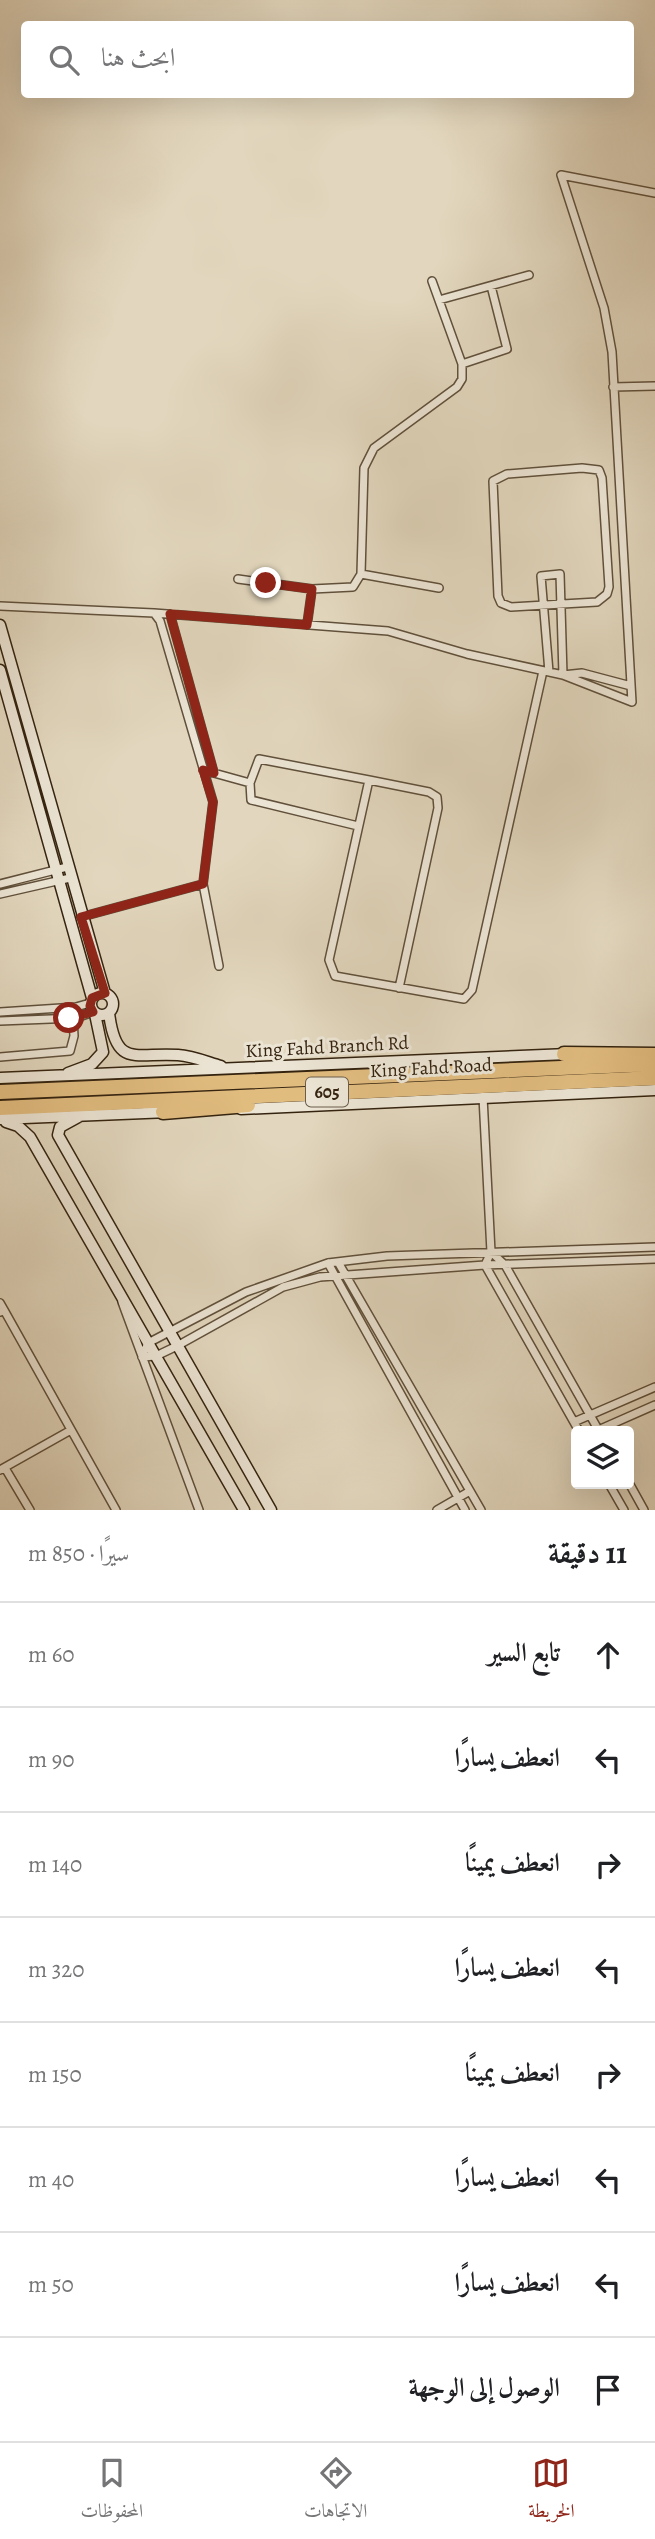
<!DOCTYPE html>
<html lang="ar">
<head>
<meta charset="utf-8">
<style>
	:root { --surface:#fff; --page:#f2f2f2; --text:#202124; --muted:#757577; --line:#e0e0e0; --accent:#8f2418 }
	body { margin:0; font-family:Alegreya,Amiri,serif; background:var(--page); color:var(--text); direction:rtl }
	.controls { position:absolute; right:21px; bottom:21px; display:grid; overflow:hidden; border-radius:7px; box-shadow:0 7px 28px #0002 }
	.controls button { width:63px; height:63px; display:grid; place-items:center; padding:0; border:0; border-bottom:2px solid var(--line); background:var(--surface); color:var(--text); font:35px sans-serif }
	.stop { position:absolute; width:21px; height:21px; margin:-16px; border:5px solid #8f2418; border-radius:50%; background:#fff }
	.stop.end { background:#8f2418; border-color:#fff; box-shadow:0 2px 7px #0008 }
	.list { margin:0; padding:0; list-style:none }
	h2 { display:flex; justify-content:space-between; align-items:center; height:91px; margin:0; padding:0 28px; font-size:30px }
	h2 small { font-size:23px; font-weight:400; color:var(--muted) }
	.list li { display:grid; grid-template-columns:46px 1fr auto; gap:21px; align-items:center; box-sizing:border-box; height:105px; padding:0 28px; border-top:2px solid var(--line) }
	.list b { display:block; font-size:26px; white-space:nowrap }
	.list em { font-size:23px; font-style:normal; color:var(--muted) }
	.icon { flex:none; width:38px; height:38px; fill:none; stroke:currentColor; stroke-width:2; stroke-linecap:round; stroke-linejoin:round }
	.map { position:relative; flex:none; width:655px; height:1510px; overflow:hidden; direction:ltr }
	.search { position:absolute; background:var(--surface); box-shadow:0 7px 28px #0002; left:21px; right:21px; top:21px; height:77px; display:flex; align-items:center; gap:18px; box-sizing:border-box; padding:0 24px; border-radius:7px; color:var(--muted); font-size:26px }
	.sheet { height:931px; background:var(--surface) }
	nav { display:flex; justify-content:space-around; align-items:center; box-sizing:border-box; height:98px; border-top:2px solid var(--line); background:var(--surface); font-size:19px; color:var(--muted) }
	nav a { display:grid; justify-items:center; gap:4px }
	nav .on { color:var(--accent) }
	.map>svg:first-child { display:block }
	.lines { fill:none; stroke-linecap:round; stroke-linejoin:round }
	.street-casing { stroke:#60503b; stroke-width:10 }
	.secondary-casing { stroke:#34230f; stroke-width:13 }
	.highway-casing { stroke:#34230f; stroke-width:17 }
	.street { stroke:#ece5d5; stroke-width:7 }
	.secondary { stroke:#ece5d5; stroke-width:10 }
	.highway { stroke:#e1bc7f; stroke-width:14 }
	.route { stroke:#8f2418; stroke-width:9 }
	.labels { text-anchor:middle; dominant-baseline:central; stroke-width:6; stroke-linejoin:round; paint-order:stroke }
	.shield { fill:#ece5d5; stroke:#6b5d4a; stroke-width:2 }
	.shield-label { font-size:18px; font-weight:bold; fill:#34230f }
	.street-label { font-size:19px; fill:#34230f; stroke:#ece5d5 }
</style>
</head>
<body>
<div class="map">
<svg width="655" height="1510" viewBox="0 0 655 1510">
	<rect width="100%" height="100%" fill="#e2d7be"/>
	<filter id="stains"><feTurbulence type="fractalNoise" baseFrequency=".00286" numOctaves="4"/><feColorMatrix values="0 0 0 0 .2 0 0 0 0 .09 0 0 0 0 .02 0 0 0 .5 -.17"/></filter>
	<radialGradient id="worn" r=".72"><stop offset=".6" stop-color="#630" stop-opacity="0"/><stop offset="1" stop-color="#630" stop-opacity=".3"/></radialGradient>
	<g class="lines">
		<defs>
			<path id="street" d="M 439,300 L 529,275
				M 462,364 L 507,349 L 491,286
				M 613,387 L 655,386
				M 582,468 L 599,470 L 602,478 L 609,587 L 607,594 L 597,602 L 511,607 L 501,603 L 498,596 L 493,481 L 507,474 Z
				M 361,574 L 439,588
				M 238,579 L 312,589 L 353,587 L 361,574 L 364,468 L 374,448 L 457,387 L 462,379 L 462,364 L 432,281
				M 0,606 L 154,613 L 160,621 L 213,802 L 203,884 L 81,917
				M 154,613 L 388,631 L 467,654 L 563,675 L 632,702 L 612,352 L 604,308 L 561,175 L 655,193
				M 170,614 L 214,773
				M 307,625 L 312,589
				M 549,672 L 541,576 L 560,574 L 563,675 L 582,673 L 631,686
				M 203,770 L 250,783 L 259,759 L 369,780 L 329,960 L 335,976 L 464,999 L 472,990 L 543,671
				M 369,780 L 429,792 L 437,797 L 438,808 L 399,988
				M 250,783 L 251,800 L 358,826
				M 0,884 L 67,867
				M 203,884 L 219,966
				M 0,894 L 70,878
				M 0,1012 L 76,1007 L 90,1003
				M 0,1021 L 76,1018 L 93,1012
				M 0,1057 L 70,1051 L 74,1036 L 73,1018
				M 483,1097 L 491,1252 L 485,1265 L 579,1431
				M 655,1247 L 387,1256 L 328,1263 L 246,1292 L 148,1343 L 142,1357 L 156,1356 L 177,1346 L 283,1287 L 320,1277 L 485,1265 L 655,1259
				M 491,1252 L 505,1265 L 599,1431
				M 338,1262 L 481,1510
				M 328,1263 L 465,1510
				M 122,1302 L 199,1510
				M 0,1303 L 4,1310 L 0,1312
				M 4,1310 L 116,1510
				M 574,1422 L 655,1387
				M 596,1431 L 655,1405
				M 5,1468 L 30,1510
				M 0,1470 L 71,1430
				M 629,1483 L 644,1510
				M 609,1484 L 624,1510
				M 437,1510 L 470,1491"/>
			<path id="secondary" d="M 0,625 L 105,993
				M 0,670 L 92,998
				M91 1004a11 11 0 1 1 22 0a11 11 0 1 1-22 0Z
				M 109,1013 C 116,1069 135,1052 178,1055 C 193,1056 207,1062 221,1066
				M 68,1073 L 92,1064 L 103,1052 L 95,1014
				M 0,1078 L 568,1054
				M 241,1109 L 655,1090
				M 80,1116 L 60,1127 L 58,1135 L 271,1510
				M 0,1119 L 169,1112
				M 6,1122 L 18,1126 L 30,1137 L 244,1510"/>
			<path id="highway" d="M 564,1054 L 655,1055
				M 0,1092 L 655,1064
				M 0,1108 L 655,1078
				M 163,1112 L 248,1105"/>
		</defs>
		<use href="#street" class="street-casing"/>
		<use href="#secondary" class="secondary-casing"/>
		<use href="#highway" class="highway-casing"/>
		<use href="#street" class="street"/>
		<use href="#secondary" class="secondary"/>
		<use href="#highway" class="highway"/>
	</g>
	<g class="lines">
		<path class="route" d="M 69,1018 L 93,1012 L 90,1006 L 92,998 L 105,993 L 81,917 L 203,884 L 213,802 L 203,770 L 214,773 L 170,614 L 307,625 L 312,589 L 266,583"/>
	</g>
	<g class="labels">
		<rect class="shield" x="306" y="1077.5" width="42" height="29" rx="5"/>
		<g class="shield-label">
			<text x="327" y="1092">605</text>
		</g>
		<g class="street-label">
			<text transform="translate(327 1047) rotate(-3)">King Fahd Branch Rd</text>
			<text transform="translate(431 1068) rotate(-3)">King Fahd Road</text>
		</g>
	</g>
	<rect width="100%" height="100%" filter="url(#stains)"/>
	<rect width="100%" height="100%" fill="url(#worn)"/>
</svg>
<div class="controls">
<button><svg class="icon" aria-label="layers" viewBox="0 0 24 24"><path d="M12 4l9 5-9 5-9-5zM3 14l9 5 9-5"/></svg></button>
</div>
<div class="stop" style="left:69px;top:1018px"></div>
<div class="stop end" style="left:266px;top:583px"></div>
<div class="search"><svg class="icon" aria-label="search" viewBox="0 0 24 24"><circle cx="10" cy="10" r="6"/><path d="M15 15l6 6"/></svg>ابحث هنا</div>
</div>
<section class="sheet">
<h2>11 دقيقة<small>سيرًا · 850 m</small></h2>
<ul class="list">
<li><svg class="icon" aria-label="ahead" viewBox="0 0 24 24"><path d="M12 20V5M6 11l6-6 6 6"/></svg><div><b>تابع السير</b></div><em>60 m</em></li>
<li><svg class="icon" aria-label="left" viewBox="0 0 24 24"><path d="M17 20v-9H6M10 6l-5 5 5 5"/></svg><div><b>انعطف يسارًا</b></div><em>90 m</em></li>
<li><svg class="icon" aria-label="right" viewBox="0 0 24 24"><path d="M7 20v-9h11M14 6l5 5-5 5"/></svg><div><b>انعطف يمينًا</b></div><em>140 m</em></li>
<li><svg class="icon" aria-label="left" viewBox="0 0 24 24"><path d="M17 20v-9H6M10 6l-5 5 5 5"/></svg><div><b>انعطف يسارًا</b></div><em>320 m</em></li>
<li><svg class="icon" aria-label="right" viewBox="0 0 24 24"><path d="M7 20v-9h11M14 6l5 5-5 5"/></svg><div><b>انعطف يمينًا</b></div><em>150 m</em></li>
<li><svg class="icon" aria-label="left" viewBox="0 0 24 24"><path d="M17 20v-9H6M10 6l-5 5 5 5"/></svg><div><b>انعطف يسارًا</b></div><em>40 m</em></li>
<li><svg class="icon" aria-label="left" viewBox="0 0 24 24"><path d="M17 20v-9H6M10 6l-5 5 5 5"/></svg><div><b>انعطف يسارًا</b></div><em>50 m</em></li>
<li><svg class="icon" aria-label="arrive" viewBox="0 0 24 24"><path d="M6 21V4h12l-3 4 3 4H6"/></svg><div><b>الوصول إلى الوجهة</b></div></li>
</ul>
</section>
<nav>
<a class="on"><svg class="icon" aria-label="map" viewBox="0 0 24 24"><path d="M3 6l6-2 6 2 6-2v14l-6 2-6-2-6 2zM9 4v14M15 6v14"/></svg>الخريطة</a>
<a><svg class="icon" aria-label="directions" viewBox="0 0 24 24"><path d="M12 3l9 9-9 9-9-9zM9 14v-3h6M13 9l2 2-2 2"/></svg>الاتجاهات</a>
<a><svg class="icon" aria-label="saved" viewBox="0 0 24 24"><path d="M7 4h10v16l-5-4-5 4z"/></svg>المحفوظات</a>
</nav>
</body>
</html>
